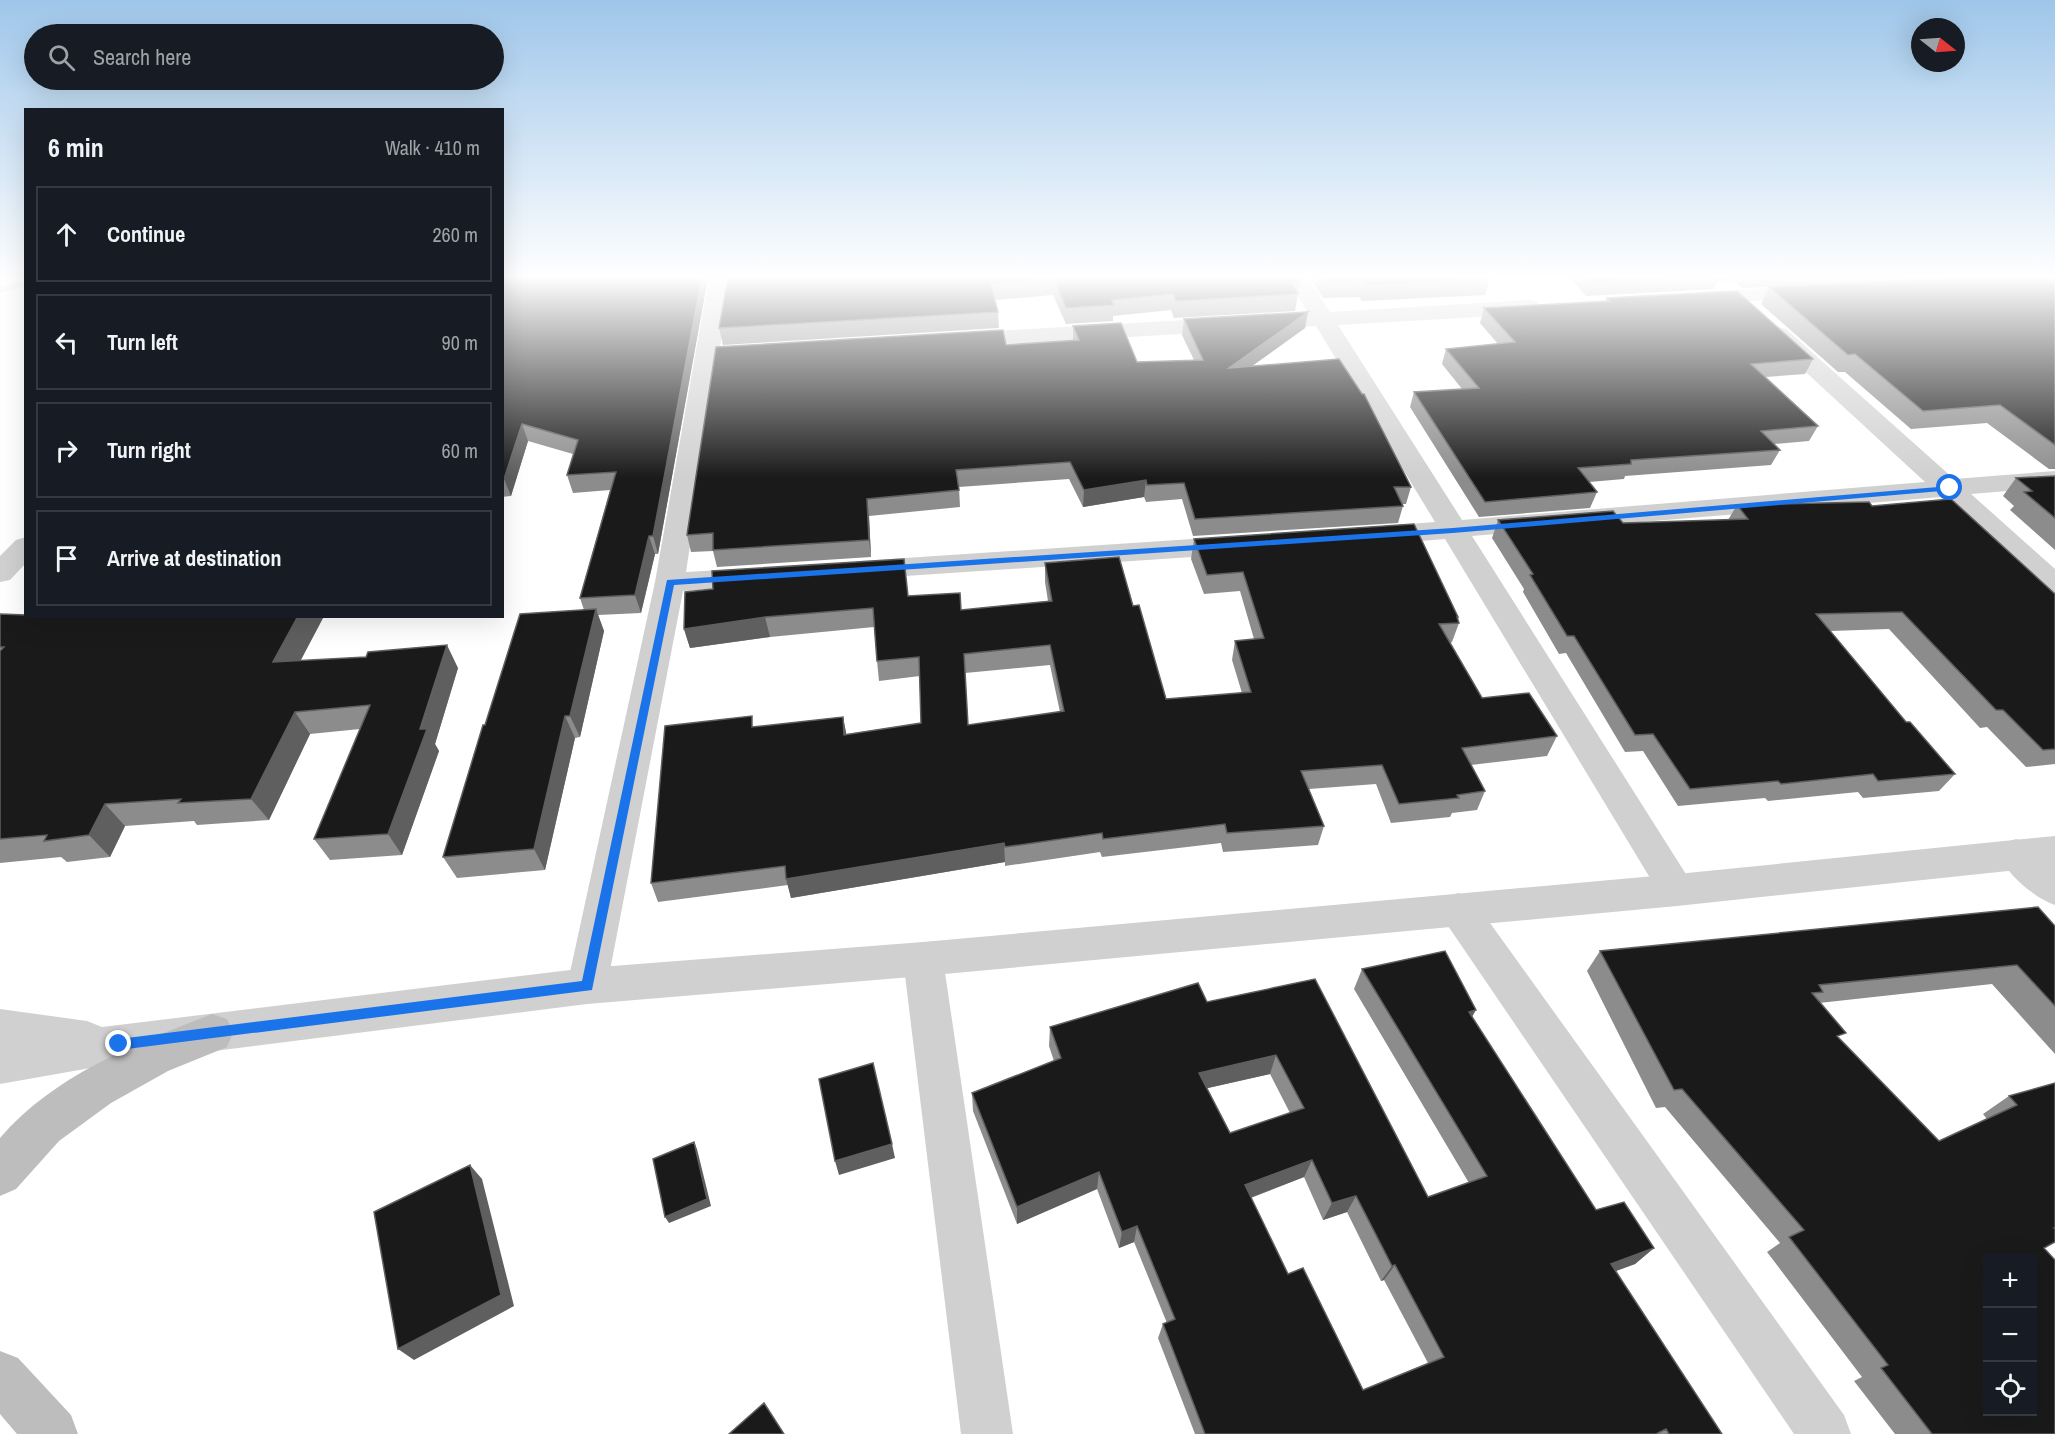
<!DOCTYPE html>
<html lang="en">
<head>
<meta charset="utf-8">
<style>
	:root { --surface:#171b24; --page:#242831; --text:#f1f3f6; --muted:#9ea1a6; --line:#363941 }
	body { margin:0; font-family:"Archivo Narrow",sans-serif; background:var(--page); color:var(--text) }
	.controls { position:absolute; right:18px; bottom:18px; display:grid; overflow:hidden; border-radius:0px; box-shadow:0 6px 24px #0002 }
	.controls button { width:54px; height:54px; display:grid; place-items:center; padding:0; border:0; border-bottom:2px solid var(--line); background:var(--surface); color:var(--text); font:30px sans-serif }
	.compass { position:absolute; left:1911px; top:18px; width:54px; height:54px; border-radius:50%; background:var(--surface); box-shadow:0 6px 24px #0002; rotate:107deg }
	.stop { position:absolute; width:18px; height:18px; margin:-14px; border:4px solid #1a73e8; border-radius:50%; background:#fff }
	.stop.end { background:#1a73e8; border-color:#fff; box-shadow:0 2px 6px #0008 }
	.list { margin:0; padding:0; list-style:none }
	h2 { display:flex; justify-content:space-between; align-items:center; height:78px; margin:0; padding:0 24px; font-size:26px }
	h2 small { font-size:20px; font-weight:400; color:var(--muted) }
	.list li { display:grid; grid-template-columns:39px 1fr auto; gap:18px; align-items:center; box-sizing:border-box; height:96px; margin:0 12px 12px; padding:0 12px; border:2px solid var(--line); border-radius:0px }
	.list b { display:block; font-size:22px; white-space:nowrap }
	.list em { font-size:20px; font-style:normal; color:var(--muted) }
	.icon { flex:none; width:33px; height:33px; fill:none; stroke:currentColor; stroke-width:2; stroke-linecap:round; stroke-linejoin:round }
	.map { position:relative; flex:none; width:2055px; height:1434px; overflow:hidden }
	.search { position:absolute; background:var(--surface); box-shadow:0 6px 24px #0002; left:24px; top:24px; width:480px; height:66px; display:flex; align-items:center; gap:15px; box-sizing:border-box; padding:0 21px; border-radius:33px; color:var(--muted); font-size:22px }
	.panel { position:absolute; background:var(--surface); box-shadow:0 6px 24px #0002; left:24px; top:108px; width:480px; height:510px; border-radius:0px }
	.map>svg:first-child { display:block }
	.lines { fill:none; stroke-linecap:round; stroke-linejoin:round }
	.service { fill:#d0d0d0; fill-rule:evenodd }
	.minor { fill:#d0d0d0; fill-rule:evenodd }
	.tertiary { fill:#d0d0d0; fill-rule:evenodd }
	.secondary { fill:#bdbdbd; fill-rule:evenodd }
	.wall { fill:#8c8c8c; fill-rule:evenodd }
	.shaded-wall { fill:#5f5f5f }
	.building { fill:#1a1a1a; stroke:#5f5f5f; stroke-width:1.5; fill-rule:evenodd }
	.route { fill:#1a73e8 }
</style>
</head>
<body>
<div class="map">
<svg width="2055" height="1434" viewBox="0 0 2055 1434">
	<rect width="100%" height="100%" fill="#fff"/>
	<g class="lines">
		<path class="service" d="M 26,280 L 26,286 L 0,293 L 0,287 Z"/>
		<path class="minor" d="M 709,277 L 731,277 L 720,347 L 759,345 L 767,347 L 771,352 L 767,357 L 718,361 L 686,572 L 758,568 L 768,570 L 773,577 L 768,584 L 758,586 L 683,591 L 607,986 L 601,999 L 587,1004 L 573,999 L 567,986 L 655,582 Z
			M 1287,277 L 1307,277 L 1330,312 L 1529,300 L 1537,302 L 1540,307 L 1537,312 L 1529,314 L 1338,325 L 1462,520 L 1925,482 L 1770,339 L 1767,334 L 1770,329 L 1778,327 L 1786,329 L 1954,479 L 2055,471 L 2055,487 L 1971,494 L 2055,569 L 2055,595 L 2045,592 L 1941,497 L 1472,536 L 1696,890 L 1690,901 L 1677,906 L 1664,901 L 1445,539 L 1372,545 L 1362,542 L 1358,536 L 1362,530 L 1372,527 L 1435,522 L 1316,326 L 961,347 L 953,345 L 950,340 L 953,335 L 961,333 L 1308,313 Z
			M 1811,286 L 1819,287 L 1822,292 L 1819,297 L 1697,304 L 1689,303 L 1686,298 L 1689,293 L 1697,292 Z
			M 1237,536 L 1247,539 L 1251,545 L 1247,551 L 1237,554 L 860,579 L 850,577 L 845,570 L 850,563 L 860,561 Z
			M 2016,839 L 2029,843 L 2055,866 L 2055,905 C 2033,897 2008,875 1998,854 L 2003,843 Z
			M 1458,893 L 1472,898 L 1844,1415 L 1851,1434 L 1794,1434 L 1444,920 L 1439,909 L 1444,898 Z
			M 923,942 L 937,947 L 943,959 L 1013,1434 L 961,1434 L 903,959 L 909,947 Z"/>
		<path class="tertiary" d="M 26,537 L 26,563 L 10,580 L 0,582 L 0,556 L 16,540 Z
			M 2055,836 L 2055,866 L 1677,906 L 923,976 L 587,1004 L 119,1063 L 0,1084 L 0,1009 L 87,1021 L 102,1027 L 587,968 L 923,942 L 1677,874 Z"/>
		<path class="secondary" d="M 212,1014 L 227,1019 L 233,1033 L 227,1047 L 168,1071 L 111,1103 L 59,1141 L 16,1189 L 0,1196 L 0,1138 C 54,1075 137,1043 212,1014 Z
			M 0,1351 L 18,1358 L 71,1415 L 78,1434 L 17,1434 L 0,1414 Z"/>
	</g>
	<path class="wall" d="M 502,277 L 708,277 L 658,554 L 655,554 L 641,613 L 598,615 L 604,631 L 580,737 L 575,738 L 545,870 L 457,878 L 443,857 L 584,610 L 580,598 L 610,490 L 573,493 L 567,475 L 573,454 L 528,441 L 511,496 L 502,497 Z
		M 728,277 L 1297,277 L 1300,283 L 1295,311 L 1174,318 L 1171,310 L 1113,316 L 1113,321 L 1066,324 L 1053,295 L 995,300 L 998,312 L 999,328 L 723,345 L 719,328 Z
		M 1310,277 L 1489,277 L 1490,279 L 1485,295 L 1362,301 L 1359,297 L 1323,298 Z
		M 1569,277 L 1956,277 L 1743,288 L 1735,282 L 1726,280 L 1717,282 L 1714,289 L 1586,296 Z
		M 2055,277 L 2055,469 L 2049,469 L 1987,423 L 1911,429 L 1845,372 L 1838,372 L 1761,304 L 1769,287 Z
		M 1607,298 L 1813,359 L 1805,374 L 1765,377 L 1818,426 L 1809,441 L 1774,444 L 1780,450 L 1771,465 L 1625,476 L 1624,479 L 1589,482 L 1597,492 L 1590,508 L 1479,517 L 1410,407 L 1414,392 L 1462,389 L 1442,364 L 1446,349 L 1498,344 L 1480,323 L 1484,308 L 1605,301 Z
		M 1308,312 L 1305,328 L 1252,366 L 1411,487 L 1406,504 L 1402,504 L 1403,506 L 1398,523 L 1193,536 L 1182,499 L 1146,502 L 1144,497 L 1083,507 L 1069,479 L 959,487 L 960,507 L 869,516 L 871,557 L 717,567 L 713,551 L 691,552 L 687,535 L 1006,345 L 1073,340 L 1073,326 L 1137,362 L 1194,360 L 1182,335 L 1184,319 Z
		M 2055,476 L 2055,550 L 2010,510 L 2014,506 L 2003,496 L 2016,478 Z
		M 1737,505 L 1872,506 L 2055,594 L 2055,764 L 2026,767 L 1987,727 L 1980,728 L 1889,629 L 1830,631 L 1906,722 L 1955,774 L 1939,791 L 1863,798 L 1858,792 L 1768,801 L 1765,798 L 1678,806 L 1643,751 L 1625,752 L 1566,653 L 1559,654 L 1523,592 L 1524,589 L 1492,538 L 1498,520 L 1623,523 L 1728,520 Z
		M 1194,539 L 1458,617 L 1458,619 L 1459,623 L 1452,642 L 1450,643 L 1482,698 L 1557,736 L 1547,756 L 1471,765 L 1485,791 L 1477,810 L 1452,813 L 1450,817 L 1391,823 L 1376,784 L 1309,789 L 1324,826 L 1318,845 L 1223,852 L 1221,843 L 1102,857 L 1100,852 L 1005,866 L 1005,862 L 791,898 L 788,885 L 658,902 L 651,883 L 755,727 L 843,717 L 846,734 L 921,723 L 920,676 L 879,681 L 877,661 L 874,627 L 770,637 L 690,648 L 684,629 L 908,596 L 961,610 L 1048,601 L 1045,582 L 1045,563 L 1133,606 L 1166,699 L 1242,693 L 1232,660 L 1235,641 L 1254,639 L 1240,591 L 1204,594 L 1191,559 ZM 1050,665 L 1060,712 L 968,725 L 965,673 Z
		M 0,614 L 26,616 L 324,616 L 301,660 L 458,668 L 435,744 L 439,751 L 402,855 L 330,860 L 314,839 L 360,729 L 310,734 L 269,820 L 197,825 L 194,821 L 125,826 L 110,857 L 67,862 L 61,857 L 0,863 Z
		M 2055,926 L 2055,1054 L 1992,984 L 1819,1003 L 1839,1039 L 1939,1141 L 1987,1119 L 1983,1114 L 2009,1096 L 2055,1083 L 2044,1248 L 2055,1434 L 1895,1434 L 1854,1381 L 1862,1377 L 1767,1252 L 1780,1243 L 1665,1107 L 1656,1108 L 1587,971 L 1600,951 Z
		M 1362,969 L 1472,1017 L 1596,1210 L 1654,1248 L 1635,1264 L 1616,1271 L 1722,1434 L 1195,1434 L 1158,1338 L 1163,1324 L 1167,1323 L 1134,1242 L 1119,1248 L 1097,1189 L 1017,1224 L 973,1111 L 972,1093 L 1054,1061 L 1049,1046 L 1050,1027 L 1207,1002 L 1315,979 L 1428,1197 L 1469,1183 L 1354,989 ZM 1270,1074 L 1290,1113 L 1230,1133 L 1207,1088 ZM 1304,1177 L 1323,1220 L 1347,1212 L 1381,1281 L 1384,1280 L 1428,1363 L 1363,1390 L 1288,1274 L 1251,1198 Z"/>
	<path class="shaded-wall" d="M 702,277 L 708,277 L 658,554 L 653,536 Z
		M 1720,277 L 1727,277 L 1726,280 L 1717,282 Z
		M 1308,312 L 1305,328 L 1227,384 L 1229,368 Z
		M 522,424 L 528,441 L 511,496 L 504,479 Z
		M 1146,480 L 1144,497 L 1083,507 L 1084,490 Z
		M 867,499 L 869,516 L 871,557 L 869,540 Z
		M 649,536 L 655,554 L 641,613 L 635,595 Z
		M 596,609 L 604,631 L 580,737 L 570,716 Z
		M 298,616 L 324,616 L 288,684 L 273,662 Z
		M 765,617 L 770,637 L 690,648 L 684,629 Z
		M 447,645 L 458,668 L 435,744 L 439,751 L 402,855 L 388,834 Z
		M 295,712 L 310,734 L 269,820 L 251,799 Z
		M 565,716 L 575,738 L 545,870 L 534,849 Z
		M 843,717 L 847,737 L 844,735 Z
		M 105,804 L 125,826 L 110,857 L 89,835 Z
		M 1004,843 L 1005,862 L 791,898 L 786,879 Z
		M 1476,1010 L 1465,1029 L 1469,1012 Z
		M 1276,1055 L 1270,1074 L 1195,1091 L 1199,1073 Z
		M 694,1142 L 697,1149 L 711,1206 L 669,1223 L 665,1217 Z
		M 892,1144 L 895,1158 L 839,1175 L 835,1161 Z
		M 1312,1160 L 1304,1177 L 1239,1202 L 1245,1185 Z
		M 470,1165 L 482,1179 L 514,1306 L 414,1360 L 398,1349 Z
		M 1099,1172 L 1097,1189 L 1017,1224 L 1017,1207 Z
		M 1356,1196 L 1347,1212 L 1323,1220 L 1332,1203 Z
		M 1137,1226 L 1134,1242 L 1119,1248 L 1122,1232 Z
		M 1654,1248 L 1635,1264 L 1594,1279 L 1611,1264 Z
		M 1395,1265 L 1384,1280 L 1381,1281 L 1392,1266 Z"/>
	<path class="building" d="M 502,277 L 702,277 L 653,536 L 649,536 L 635,595 L 580,598 L 616,472 L 567,475 L 578,440 L 522,424 L 504,479 L 502,479 Z
		M 728,277 L 1297,277 L 1300,283 L 1292,283 L 1298,294 L 1176,301 L 1173,294 L 1112,300 L 1114,305 L 1066,308 L 1054,279 L 991,284 L 998,312 L 719,328 Z
		M 1323,277 L 1489,277 L 1490,279 L 1366,285 L 1363,281 L 1327,282 Z
		M 1586,277 L 1693,277 L 1591,282 Z
		M 1966,277 L 2055,277 L 2055,445 L 2000,405 L 1923,411 L 1855,354 L 1848,355 L 1769,287 Z
		M 1737,291 L 1813,359 L 1751,364 L 1818,426 L 1761,431 L 1780,450 L 1631,460 L 1631,464 L 1578,468 L 1597,492 L 1485,502 L 1414,392 L 1479,388 L 1446,349 L 1515,342 L 1484,308 L 1610,301 L 1607,298 Z
		M 1308,312 L 1229,368 L 1339,359 L 1362,394 L 1364,394 L 1411,487 L 1394,487 L 1403,506 L 1195,519 L 1184,483 L 1147,485 L 1146,480 L 1084,490 L 1070,462 L 956,470 L 959,490 L 867,499 L 869,540 L 713,550 L 713,533 L 687,535 L 716,347 L 1003,330 L 1006,345 L 1079,340 L 1073,326 L 1121,323 L 1137,362 L 1203,360 L 1184,319 Z
		M 2055,476 L 2055,518 L 2024,492 L 2032,491 L 2016,478 Z
		M 1951,499 L 2055,594 L 2055,749 L 2043,750 L 2003,710 L 1996,710 L 1902,612 L 1816,614 L 1906,722 L 1910,722 L 1955,774 L 1878,781 L 1873,774 L 1781,784 L 1778,781 L 1690,789 L 1653,734 L 1635,735 L 1574,636 L 1567,636 L 1530,575 L 1533,574 L 1498,520 L 1613,511 L 1623,523 L 1748,519 L 1737,505 L 1869,502 L 1872,506 Z
		M 1414,524 L 1458,617 L 1457,617 L 1459,623 L 1439,624 L 1482,698 L 1529,693 L 1557,736 L 1462,748 L 1485,791 L 1457,795 L 1459,798 L 1399,804 L 1382,765 L 1301,771 L 1324,826 L 1227,833 L 1225,824 L 1103,839 L 1102,833 L 1005,847 L 1004,843 L 786,879 L 785,866 L 651,883 L 665,726 L 752,716 L 752,727 L 843,717 L 844,735 L 921,723 L 919,657 L 877,661 L 873,608 L 765,617 L 684,629 L 685,592 L 713,589 L 712,571 L 904,559 L 908,596 L 960,593 L 961,610 L 1052,601 L 1045,563 L 1119,557 L 1133,606 L 1139,605 L 1166,699 L 1251,692 L 1235,641 L 1264,638 L 1243,572 L 1207,575 L 1194,539 ZM 1050,645 L 1064,711 L 968,725 L 964,654 Z
		M 596,609 L 570,716 L 565,716 L 534,849 L 443,857 L 483,725 L 485,725 L 520,614 Z
		M 0,614 L 26,615 L 26,616 L 298,616 L 273,662 L 366,657 L 368,652 L 447,645 L 420,729 L 427,729 L 388,834 L 314,839 L 370,705 L 295,712 L 251,799 L 178,803 L 181,799 L 105,804 L 89,835 L 44,841 L 47,835 L 0,839 L 0,651 L 4,647 L 0,647 Z
		M 2038,907 L 2055,926 L 2055,1006 L 2017,965 L 1819,985 L 1823,992 L 1812,993 L 1846,1033 L 1837,1036 L 1939,1141 L 2017,1105 L 2009,1096 L 2055,1083 L 2055,1228 L 2054,1228 L 2055,1229 L 2055,1242 L 2044,1248 L 2055,1260 L 2055,1434 L 1932,1434 L 1881,1368 L 1888,1365 L 1789,1237 L 1804,1230 L 1682,1089 L 1674,1090 L 1600,951 ZM 1988,1258 L 2032,1258 L 2032,1412 L 1988,1412 Z
		M 1445,951 L 1476,1010 L 1469,1012 L 1596,1210 L 1624,1202 L 1654,1248 L 1611,1264 L 1722,1434 L 1669,1434 L 1666,1429 L 1656,1434 L 1205,1434 L 1163,1324 L 1175,1319 L 1137,1226 L 1122,1232 L 1099,1172 L 1017,1207 L 972,1093 L 1061,1058 L 1050,1027 L 1198,983 L 1207,1002 L 1315,979 L 1428,1197 L 1487,1176 L 1362,969 ZM 1276,1055 L 1304,1108 L 1230,1133 L 1199,1073 ZM 1312,1160 L 1332,1203 L 1356,1196 L 1392,1266 L 1395,1265 L 1444,1357 L 1363,1390 L 1303,1268 L 1288,1274 L 1245,1185 Z
		M 873,1063 L 892,1144 L 835,1161 L 819,1079 Z
		M 694,1142 L 707,1199 L 665,1217 L 653,1159 Z
		M 470,1165 L 501,1295 L 398,1349 L 374,1212 Z
		M 764,1403 L 784,1434 L 729,1434 Z"/>
	<linearGradient id="sky" x2="0" y2="1"><stop stop-color="#9ec6ea"/><stop offset="0.58" stop-color="#fff"/><stop offset="1" stop-color="#fff" stop-opacity="0"/></linearGradient>
	<rect width="2055" height="478" fill="url(#sky)"/>
	<path class="route" d="M 1950,486 L 1954,488 L 1953,490 L 1453,533 L 674,585 L 592,990 L 119,1050 L 113,1044 L 119,1039 L 582,981 L 667,580 L 1453,528 Z"/>
</svg>
<div class="controls">
<button>+</button>
<button>−</button>
<button><svg class="icon" aria-label="locate" viewBox="0 0 24 24"><circle cx="12" cy="12" r="6"/><path d="M12 2v4M12 18v4M2 12h4M18 12h4"/></svg></button>
</div>
<svg class="compass" viewBox="-18 -18 36 36"><path d="M0-13l5 13h-10z" fill="#e53935"/><path d="M0 13l5-13h-10z" fill="#9ea1a6"/></svg>
<div class="stop" style="left:1950px;top:488px"></div>
<div class="stop end" style="left:119px;top:1044px"></div>
<div class="search"><svg class="icon" aria-label="search" viewBox="0 0 24 24"><circle cx="10" cy="10" r="6"/><path d="M15 15l6 6"/></svg>Search here</div>
<section class="panel">
<h2>6 min<small>Walk · 410 m</small></h2>
<ul class="list">
<li><svg class="icon" aria-label="ahead" viewBox="0 0 24 24"><path d="M12 20V5M6 11l6-6 6 6"/></svg><div><b>Continue</b></div><em>260 m</em></li>
<li><svg class="icon" aria-label="left" viewBox="0 0 24 24"><path d="M17 20v-9H6M10 6l-5 5 5 5"/></svg><div><b>Turn left</b></div><em>90 m</em></li>
<li><svg class="icon" aria-label="right" viewBox="0 0 24 24"><path d="M7 20v-9h11M14 6l5 5-5 5"/></svg><div><b>Turn right</b></div><em>60 m</em></li>
<li><svg class="icon" aria-label="arrive" viewBox="0 0 24 24"><path d="M6 21V4h12l-3 4 3 4H6"/></svg><div><b>Arrive at destination</b></div></li>
</ul>
</section>
</div>
</body>
</html>
